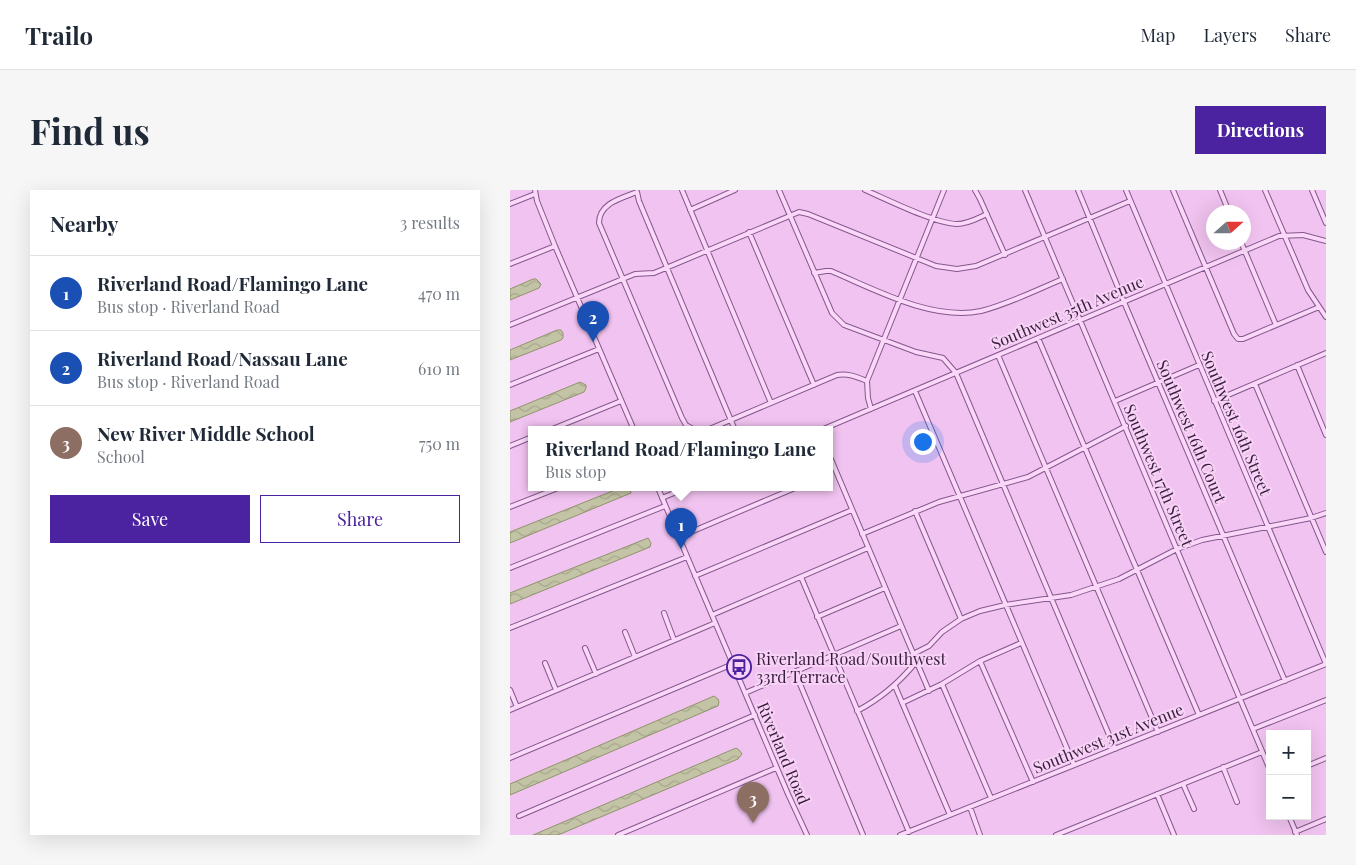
<!DOCTYPE html>
<html lang="en">
<head>
<meta charset="utf-8">
<style>
	:root { --surface:#fff; --page:#f6f6f7; --text:#1f2937; --muted:#747a83; --line:#e0e1e3; --accent:#4b23a0 }
	body { margin:0; font-family:"Playfair Display",serif; background:var(--page); color:var(--text) }
	.controls { position:absolute; right:15px; bottom:15px; display:grid; overflow:hidden; border-radius:0px; box-shadow:0 5px 20px #0002 }
	.controls button { width:45px; height:45px; display:grid; place-items:center; padding:0; border:0; border-bottom:1px solid var(--line); background:var(--surface); color:var(--text); font:25px sans-serif }
	.compass { position:absolute; left:696px; top:15px; width:45px; height:45px; border-radius:50%; background:var(--surface); box-shadow:0 5px 20px #0002; rotate:69deg }
	.you { position:absolute; left:412px; top:251px; width:18px; height:18px; margin:-12px; border:4px solid #fff; border-radius:50%; background:#1a73e8; box-shadow:0 0 0 8px #1a73e833 }
	.badge { display:grid; place-items:center; width:32px; height:32px; border-radius:50%; background:var(--accent); color:#fff; font-size:16px; font-weight:700 }
	.pin { position:absolute; translate:-50% -41px; filter:drop-shadow(0 1px 2px #0008) }
	.pin::after { content:''; position:absolute; top:26px; width:18px; height:15px; background:inherit; clip-path:polygon(0 0,100% 0,50% 100%) }
	.popup { position:absolute; left:18px; top:236px; width:305px; height:65px; box-sizing:border-box; display:grid; place-content:center; border-radius:0px; background:var(--surface); filter:drop-shadow(0 1px 4px #0005); font-size:16px; white-space:nowrap; color:var(--muted) }
	.popup b { font-size:19px; color:var(--text) }
	.popup::after { content:''; position:absolute; left:50%; top:100%; margin-left:-10px; border:10px solid transparent; border-top-color:var(--surface) }
	.list { margin:0; padding:0; list-style:none }
	h2 { display:flex; justify-content:space-between; align-items:center; height:65px; margin:0; padding:0 20px; font-size:21px }
	h2 small { font-size:16px; font-weight:400; color:var(--muted) }
	.list li { display:grid; grid-template-columns:32px 1fr auto; gap:15px; align-items:center; box-sizing:border-box; height:75px; padding:0 20px; border-top:1px solid var(--line) }
	.list b { display:block; font-size:19px; white-space:nowrap }
	.list p { margin:0; font-size:16px; white-space:nowrap; color:var(--muted) }
	.list em { font-size:16px; font-style:normal; color:var(--muted) }
	.actions { display:flex; gap:10px; padding:15px 20px }
	.actions a { flex:1; padding:11px 0; border:1px solid var(--accent); border-radius:0px; text-align:center; font-size:18px; color:var(--accent) }
	.actions .main { background:var(--accent); color:#fff }
	.map { position:relative; flex:none; width:816px; height:645px; overflow:hidden; border-radius:0px }
	header { display:flex; align-items:center; gap:30px; box-sizing:border-box; height:70px; padding:0 25px; background:var(--surface); border-bottom:1px solid var(--line) }
	header strong { font-size:24px }
	nav { display:flex; gap:28px; margin-inline-start:auto; font-size:18px }
	.intro { display:flex; align-items:center; justify-content:space-between; box-sizing:border-box; height:120px; padding:0 30px }
	h1 { margin:0; font-size:35px }
	.button { padding:12px 22px; border-radius:0px; background:var(--accent); color:#fff; font-size:18px; font-weight:700 }
	main { display:flex; gap:30px; padding:0 30px }
	aside { flex:1; background:var(--surface); border-radius:0px; box-shadow:0 5px 20px #0002 }
	.map>svg:first-child { display:block }
	.water { fill:url(#water-waves); stroke:#90936b }
	.lines { fill:none; stroke-linecap:round; stroke-linejoin:round }
	.minor-casing { stroke:#85588d; stroke-width:6 }
	.minor { stroke:#fbd7fa; stroke-width:4 }
	.labels { text-anchor:middle; dominant-baseline:central; stroke-width:4; stroke-linejoin:round; paint-order:stroke }
	.street-label { font-size:16px; fill:#361d3c; stroke:#f8d3f7 }
	.poi-label { font-size:16px; fill:#361d3c; stroke:#f8d3f7; text-anchor:start }
</style>
</head>
<body>
<header>
<strong>Trailo</strong>
<nav><a>Map</a><a>Layers</a><a>Share</a></nav>
</header>
<div class="intro"><h1>Find us</h1><a class="button">Directions</a></div>
<main>
<aside>
<h2>Nearby<small>3 results</small></h2>
<ul class="list">
<li><span class="badge" style="background:#1a4fb4">1</span><div><b>Riverland Road/Flamingo Lane</b><p>Bus stop · Riverland Road</p></div><em>470 m</em></li>
<li><span class="badge" style="background:#1a4fb4">2</span><div><b>Riverland Road/Nassau Lane</b><p>Bus stop · Riverland Road</p></div><em>610 m</em></li>
<li><span class="badge" style="background:#8d6e63">3</span><div><b>New River Middle School</b><p>School</p></div><em>750 m</em></li>
</ul>
<div class="actions"><a class="main">Save</a><a>Share</a></div>
</aside>
<div class="map">
<svg width="816" height="645" viewBox="0 0 816 645">
	<defs>
		<pattern id="water-waves" width="16" height="10" patternUnits="userSpaceOnUse" patternTransform="scale(1.25)"><rect width="16" height="10" fill="#c3c4a5"/><path d="M0 5q4-4 8 0t8 0" fill="none" stroke="#a8a88f"/></pattern>
	</defs>
	<rect width="100%" height="100%" fill="#f1c3f0"/>
	<path class="water" d="M 23,89 L 26,89 L 31,94 L 29,98 L 0,110 L 0,99 Z
		M 47,140 L 51,140 L 53,143 L 53,148 L 51,150 L 0,170 L 0,160 Z
		M 70,192 L 76,195 L 76,198 L 74,202 L 0,232 L 0,221 Z
		M 110,298 L 120,298 L 121,303 L 0,353 L 0,342 Z
		M 138,348 L 141,353 L 140,357 L 0,414 L 0,403 Z
		M 204,506 L 208,509 L 209,512 L 208,516 L 203,518 L 0,605 L 0,594 Z
		M 226,558 L 229,560 L 232,564 L 228,569 L 48,645 L 23,645 Z"/>
	<g class="lines">
		<defs>
			<path id="minor" d="M 25,0 L 27,11 L 45,56 L 124,240
				M 172,0 L 261,213
				M 269,0 L 322,123 L 334,135 L 406,162 L 433,168 L 446,183 L 605,559
				M 355,0 C 376,9 426,34 447,34 C 458,34 468,28 477,24
				M 465,0 L 470,9 L 495,65
				M 515,0 L 760,580
				M 568,0 L 614,112 L 775,491
				M 616,0 L 816,474
				M 663,0 L 724,144 L 728,149 L 733,149 L 809,117
				M 710,0 L 719,22
				M 755,0 L 798,100 L 816,127
				M 802,0 L 816,33
				M 127,2 C 112,8 89,13 89,33 L 172,228 L 176,235 L 185,240
				M 127,2 L 129,11 L 225,240
				M 0,14 L 25,4
				M 180,20 L 225,0
				M 239,42 L 304,195
				M 731,52 L 766,135
				M 0,74 L 45,56
				M 304,83 L 316,81 L 321,81 C 366,100 422,131 471,121 C 499,114 526,100 553,89
				M 0,135 L 125,84 L 144,83 L 156,78 L 289,22 L 298,24 L 426,76 L 447,79 L 466,76 L 620,11
				M 528,148 L 689,525
				M 488,165 L 648,542
				M 787,175 L 816,245
				M 745,194 L 816,362
				M 0,195 L 89,159
				M 405,201 L 564,575
				M 605,211 L 689,175
				M 704,211 L 816,163
				M 361,219 L 358,208 L 357,191 L 434,0
				M 40,240 L 111,211
				M 197,240 L 327,185 C 338,183 347,187 357,191
				M 311,240 L 769,46 L 793,45 L 816,51
				M 0,256 L 22,247
				M 320,267 L 419,501
				M 148,298 L 278,604 L 297,645
				M 152,308 L 176,298
				M 0,317 L 48,298
				M 405,321 L 451,429
				M 352,344 L 429,312 L 518,287 L 616,236
				M 169,347 L 285,298
				M 0,378 L 155,316
				M 185,386 L 342,320
				M 291,387 L 399,642
				M 154,423 L 164,450
				M 202,425 L 358,358
				M 307,427 L 375,398
				M 0,438 L 177,367
				M 115,442 L 125,467
				M 75,458 L 86,484
				M 403,464 L 419,456 L 432,442 L 451,429 L 470,421 L 495,415 L 561,405 L 609,389 L 667,359 L 692,350 L 801,328 L 816,323
				M 470,471 L 523,592
				M 35,473 L 46,500
				M 285,482 L 353,645
				M 432,494 L 481,608
				M 385,496 L 440,625
				M 0,500 L 7,517
				M 235,503 L 391,436
				M 392,513 L 432,494 L 470,471 L 511,453
				M 0,520 L 205,433
				M 347,521 C 372,508 389,493 406,472
				M 743,539 L 816,510
				M 0,568 L 223,474
				M 797,576 L 816,568
				M 713,577 L 727,612
				M 673,594 L 684,619
				M 647,604 L 664,645
				M 460,617 L 470,645
				M 9,626 L 245,525
				M 779,626 L 787,645
				M 785,642 L 816,629
				M 108,645 L 266,578
				M 390,645 L 816,474
				M 546,645 L 752,562"/>
		</defs>
		<use href="#minor" class="minor-casing"/>
		<use href="#minor" class="minor"/>
	</g>
	<defs>
		<symbol id="bus-ring" viewBox="-11 -11 22 22"><circle r="9.5" fill="#f8d3f7" stroke="#4b23a0" stroke-width="1.5"/><path d="M-5-6H5V4H4V6H2V4H-2V6H-4V4H-5ZM-3.5-4V0h7V-4ZM-3.5 1.2v1.5H-2V1.2ZM2 1.2v1.5H3.5V1.2Z" fill="#4b23a0"/></symbol>
	</defs>
	<g fill-rule="evenodd">
		<use href="#bus-ring" x="215" y="463" width="28" height="28"/>
	</g>
	<g class="labels">
		<g class="street-label">
			<text transform="translate(557 122) rotate(-23)">Southwest 35th Avenue</text>
			<text transform="translate(727 233) rotate(67)">Southwest 16th Street</text>
			<text transform="translate(682 241) rotate(67)">Southwest 16th Court</text>
			<text transform="translate(649 285) rotate(67)">Southwest 17th Street</text>
			<text transform="translate(598 548) rotate(-22)">Southwest 31st Avenue</text>
			<text transform="translate(274 563) rotate(67)">Riverland Road</text>
		</g>
		<g class="poi-label">
			<text x="246" y="468">Riverland Road/Southwest<tspan x="246" dy="18">33rd Terrace</tspan></text>
		</g>
	</g>
</svg>
<div class="controls">
<button>+</button>
<button>−</button>
</div>
<svg class="compass" viewBox="-18 -18 36 36"><path d="M0-13l5 13h-10z" fill="#e53935"/><path d="M0 13l5-13h-10z" fill="#747a83"/></svg>
<div class="you"></div>
<div class="pin badge" style="left:171px;top:359px;background:#1a4fb4">1</div>
<div class="popup"><b>Riverland Road/Flamingo Lane</b>Bus stop</div>
<div class="pin badge" style="left:83px;top:152px;background:#1a4fb4">2</div>
<div class="pin badge" style="left:243px;top:633px;background:#8d6e63">3</div>
</div>
</main>
</body>
</html>
